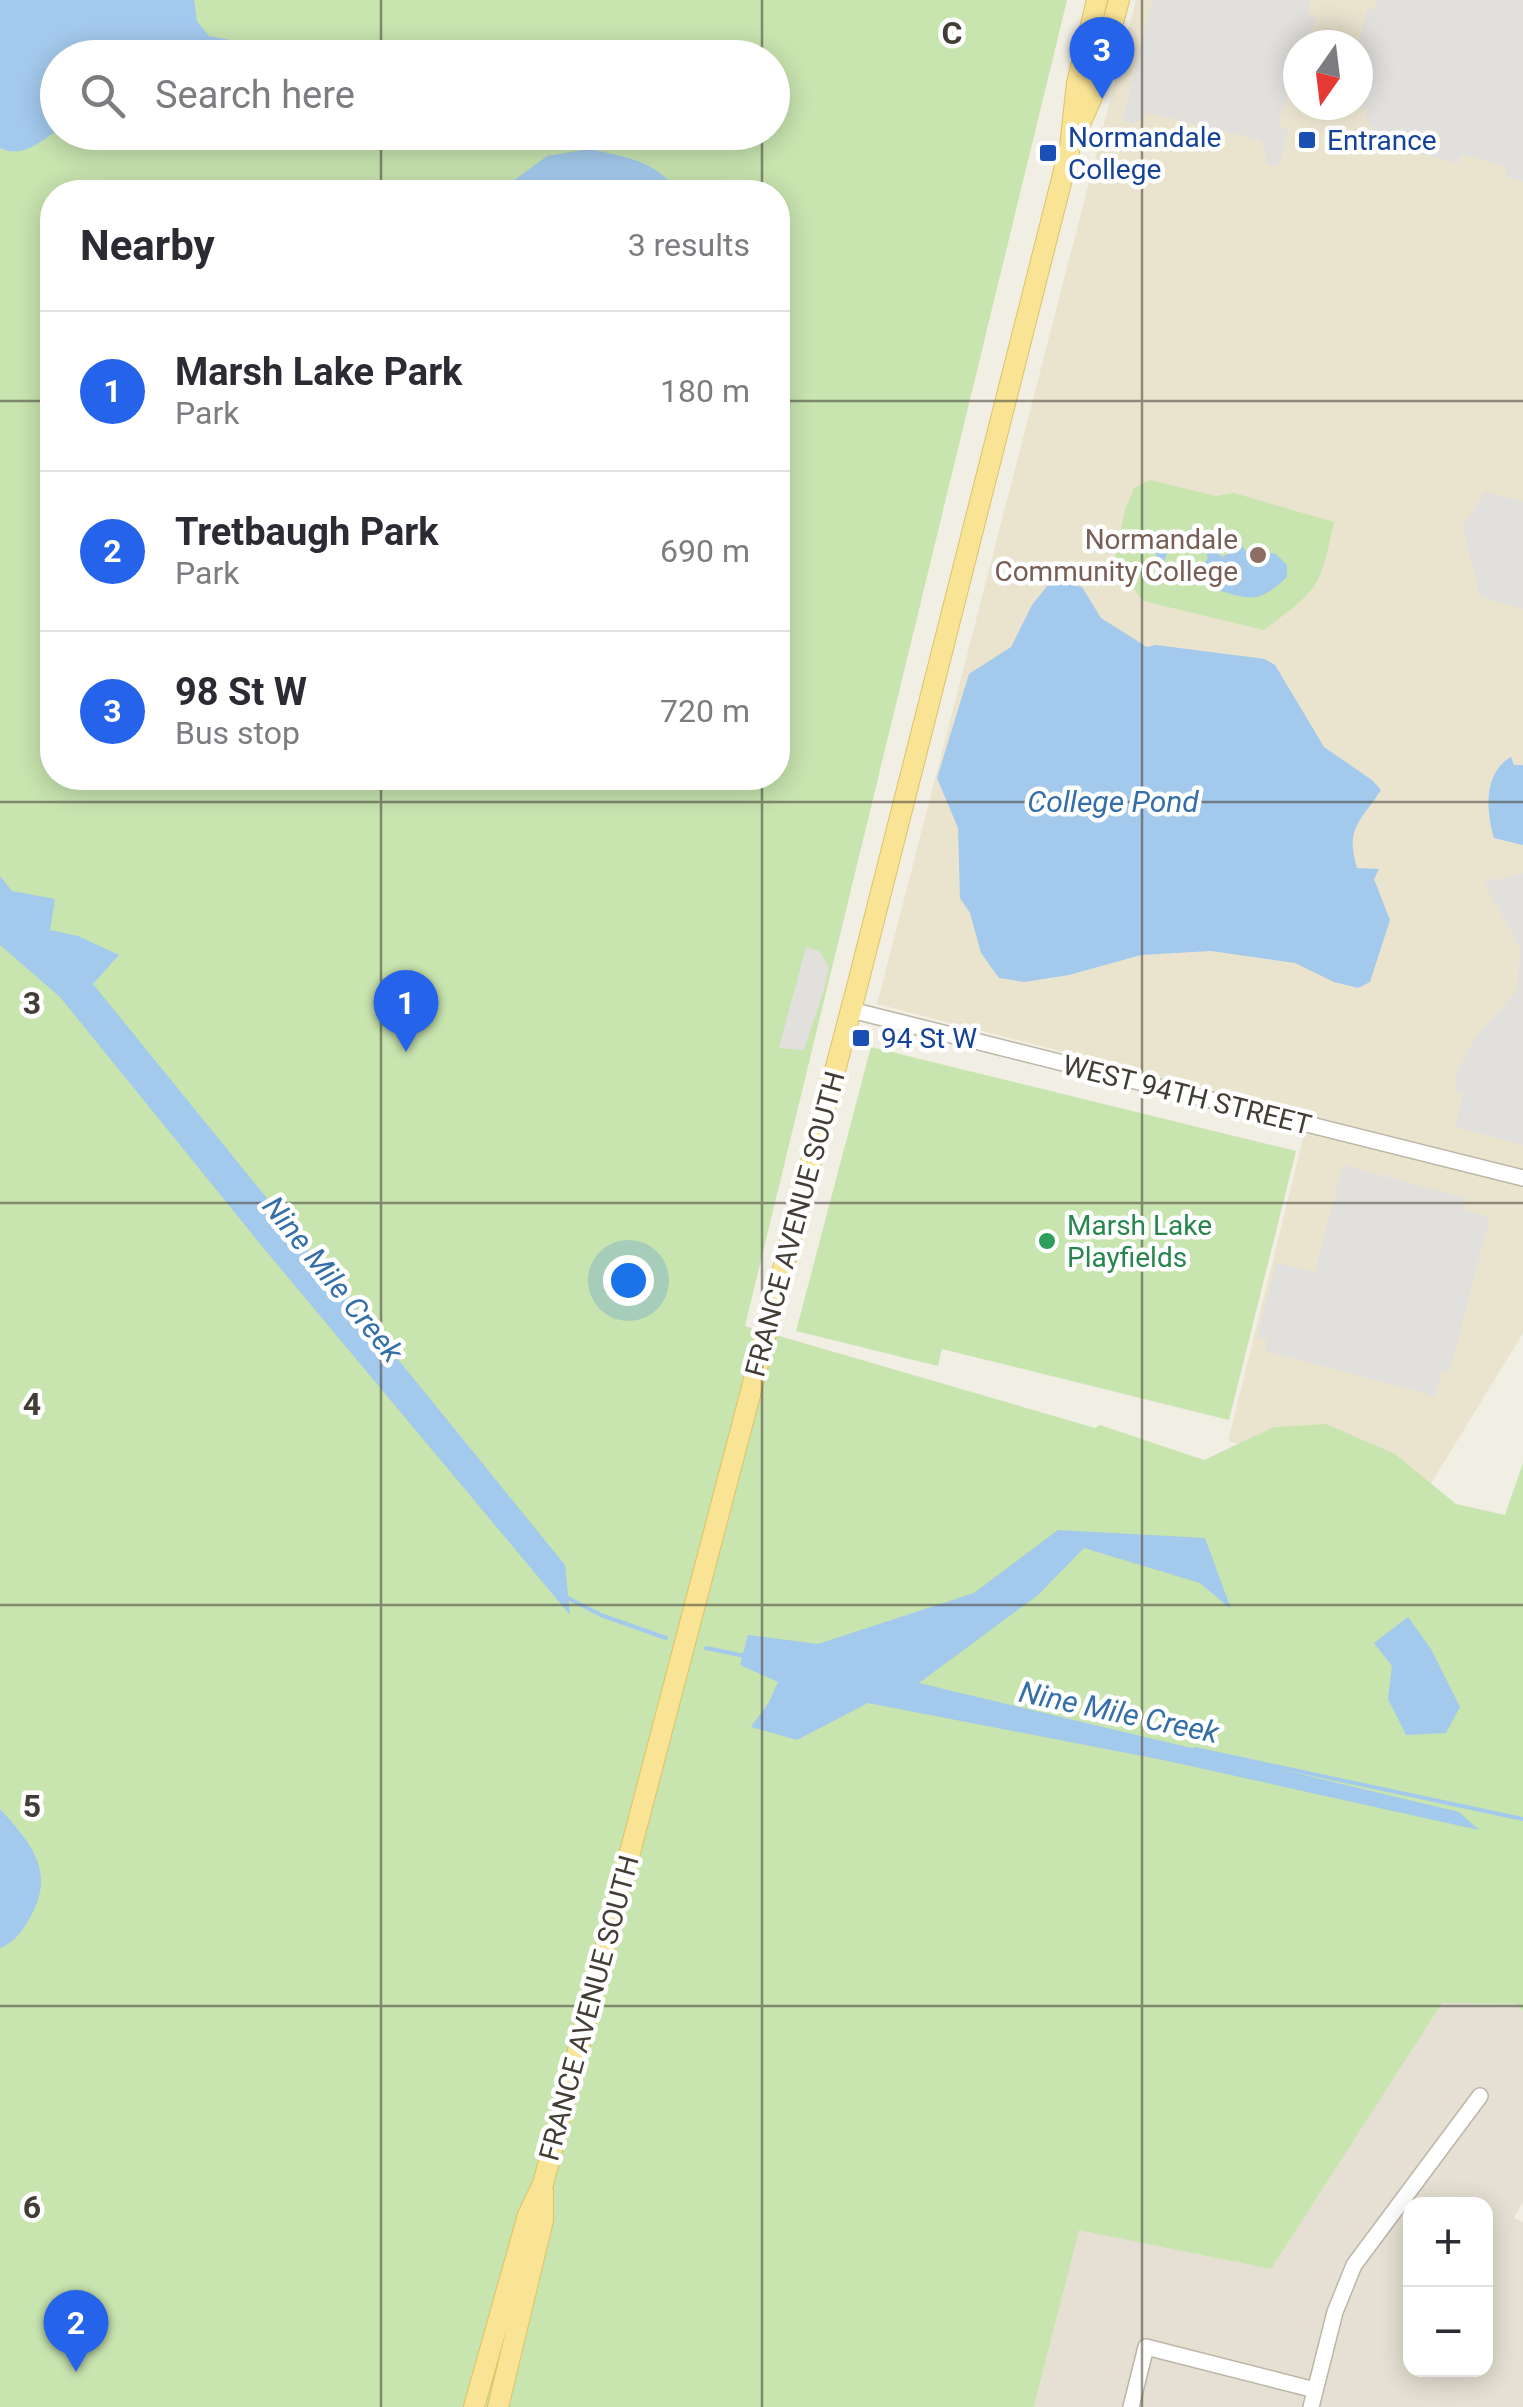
<!DOCTYPE html>
<html lang="en">
<head>
<meta charset="utf-8">
<style>
	:root { --surface:#fff; --page:#f7f7f7; --text:#2b2b33; --muted:#7c7c81; --line:#e1e1e2; --accent:#2563eb }
	body { margin:0; font-family:Roboto,sans-serif; background:var(--page); color:var(--text) }
	.controls { position:absolute; right:30px; bottom:30px; display:grid; overflow:hidden; border-radius:20px; box-shadow:0 5px 25px #0003 }
	.controls button { width:90px; height:90px; display:grid; place-items:center; padding:0; border:0; border-bottom:2px solid var(--line); background:var(--surface); color:var(--text); font:50px sans-serif }
	.compass { position:absolute; left:1283px; top:30px; width:90px; height:90px; border-radius:50%; background:var(--surface); box-shadow:0 5px 25px #0003; rotate:194deg }
	.you { position:absolute; left:628px; top:1280px; width:35px; height:35px; margin:-25px; border:8px solid #fff; border-radius:50%; background:#1a73e8; box-shadow:0 0 0 15px #1a73e833 }
	.badge { display:grid; place-items:center; width:65px; height:65px; border-radius:50%; background:var(--accent); color:#fff; font-size:32px; font-weight:700 }
	.pin { position:absolute; translate:-50% -82px; filter:drop-shadow(0 2px 5px #0008) }
	.pin::after { content:''; position:absolute; top:52px; width:35px; height:30px; background:inherit; clip-path:polygon(0 0,100% 0,50% 100%) }
	.list { margin:0; padding:0; list-style:none }
	h2 { display:flex; justify-content:space-between; align-items:center; height:130px; margin:0; padding:0 40px; font-size:42px }
	h2 small { font-size:32px; font-weight:400; color:var(--muted) }
	.list li { display:grid; grid-template-columns:65px 1fr auto; gap:30px; align-items:center; box-sizing:border-box; height:160px; padding:0 40px; border-top:2px solid var(--line) }
	.list b { display:block; font-size:38px; white-space:nowrap }
	.list p { margin:0; font-size:32px; white-space:nowrap; color:var(--muted) }
	.list em { font-size:32px; font-style:normal; color:var(--muted) }
	.icon { flex:none; width:55px; height:55px; fill:none; stroke:currentColor; stroke-width:2; stroke-linecap:round; stroke-linejoin:round }
	.map { position:relative; flex:none; width:1523px; height:2407px; overflow:hidden }
	.search { position:absolute; background:var(--surface); box-shadow:0 5px 25px #0003; left:40px; top:40px; width:750px; height:110px; display:flex; align-items:center; gap:25px; box-sizing:border-box; padding:0 35px; border-radius:55px; color:var(--muted); font-size:38px }
	.panel { position:absolute; background:var(--surface); box-shadow:0 5px 25px #0003; left:40px; top:180px; width:750px; height:610px; border-radius:40px }
	.map>svg:first-child { display:block }
	.residential { fill:#e5e0d3; fill-rule:evenodd }
	.education { fill:#eae4cf; fill-rule:evenodd }
	.green { fill:#c8e4af; fill-rule:evenodd }
	.parking { fill:#e2e0dd }
	.water { fill:#a3c9ec }
	.lines { fill:none; stroke-linecap:round; stroke-linejoin:round }
	.stream { stroke:#a3c9ec; stroke-width:4 }
	.minor-casing { stroke:#bcb6a8; stroke-width:18 }
	.major-casing { stroke:#ddc267; stroke-width:22 }
	.minor { stroke:#fff; stroke-width:15 }
	.major { stroke:#f9e496; stroke-width:20 }
	.grid { fill:none; stroke:#433e35; stroke-width:2.5; stroke-opacity:0.55 }
	.transit-dot { fill:#1a4fb4; stroke:#fff; stroke-width:4 }
	.education-dot { fill:#8d6e63; stroke:#fff; stroke-width:4 }
	.leisure-dot { fill:#2e9e5b; stroke:#fff; stroke-width:4 }
	.labels { text-anchor:middle; dominant-baseline:central; stroke-width:9; stroke-linejoin:round; paint-order:stroke }
	.transit-label { font-size:28px; fill:#164399; stroke:#fff; text-anchor:start }
	.education-label { font-size:28px; fill:#785e54; stroke:#fff; text-anchor:end }
	.street-label { font-size:28px; fill:#433e35; stroke:#fff }
	.leisure-label { font-size:28px; fill:#27864d; stroke:#fff; text-anchor:start }
	.water-label { font-size:30px; font-style:italic; fill:#346fa9; stroke:#fff }
	.grid-label { font-size:32px; text-anchor:middle; font-weight:bold; fill:#433e35; stroke:#fff; stroke-width:9; stroke-linejoin:round; paint-order:stroke }
</style>
</head>
<body>
<div class="map">
<svg width="1523" height="2407" viewBox="0 0 1523 2407">
	<rect width="100%" height="100%" fill="#f1eee4"/>
	<path class="residential" d="M 1442,2002 L 1518,2004 L 1523,2011 L 1523,2202 L 1514,2218 L 1523,2222 L 1523,2407 L 1034,2407 L 1079,2229 L 1271,2269 ZM 1410,2204 L 1486,2204 L 1486,2370 L 1410,2370 Z"/>
	<path class="education" d="M 1136,0 L 1523,0 L 1523,1333 L 1424,1495 L 1228,1441 L 1309,1115 L 877,1004 ZM 1298,45 L 1358,45 L 1358,105 L 1298,105 Z"/>
	<path class="green" d="M 0,0 L 1067,0 L 745,1326 L 1095,1428 L 1100,1425 L 1204,1460 L 1274,1427 L 1326,1424 L 1395,1454 L 1456,1504 L 1505,1515 L 1523,1463 L 1523,2011 L 1517,2004 L 1442,2003 L 1271,2269 L 1079,2230 L 1034,2407 L 0,2407 ZM 58,58 L 772,58 L 772,132 L 58,132 ZM 52,192 L 778,192 L 778,778 L 52,778 Z
		M 1150,480 L 1216,496 L 1234,493 L 1334,522 C 1319,590 1320,588 1264,630 L 1143,601 L 1114,563 L 1125,510 L 1134,488 Z
		M 871,1047 L 1296,1151 L 1229,1420 L 942,1349 L 938,1366 L 796,1331 Z"/>
	<path class="parking" d="M 1152,0 L 1310,0 L 1308,14 L 1316,17 L 1309,45 L 1298,45 L 1298,90 L 1288,91 L 1278,126 L 1288,129 L 1279,166 L 1268,165 L 1261,141 L 1149,113 L 1134,124 L 1122,121 Z
		M 1371,0 L 1523,0 L 1523,181 L 1505,176 L 1506,166 L 1461,155 L 1459,163 L 1371,142 L 1374,133 L 1366,117 L 1368,109 L 1349,105 L 1358,105 L 1358,45 L 1362,27 L 1368,8 L 1375,9 L 1379,5 Z
		M 1485,492 L 1523,501 L 1523,609 L 1480,597 L 1463,527 Z
		M 1523,873 L 1523,1145 L 1455,1127 L 1463,1095 L 1454,1092 L 1457,1070 L 1475,1038 L 1517,990 L 1520,948 L 1484,883 Z
		M 806,947 L 819,951 L 829,967 L 824,989 L 804,1050 L 779,1048 Z
		M 1343,1165 L 1466,1198 L 1463,1210 L 1490,1217 L 1450,1372 L 1442,1370 L 1435,1396 L 1265,1351 L 1267,1340 L 1257,1337 L 1276,1263 L 1315,1272 Z"/>
	<path class="water" d="M 0,0 L 194,0 L 197,21 L 209,36 L 246,43 L 265,57 L 58,58 L 57,131 C 39,142 22,159 0,148 Z
		M 590,149 C 623,157 658,160 677,192 L 498,192 L 547,156 Z
		M 1169,535 C 1190,532 1209,542 1222,557 L 1228,554 L 1229,543 L 1242,545 L 1246,552 L 1251,549 L 1276,554 L 1287,565 L 1287,577 C 1256,606 1249,599 1211,588 C 1202,578 1202,567 1208,557 C 1202,545 1193,541 1180,538 L 1170,545 L 1159,576 L 1156,555 L 1158,544 Z
		M 1052,580 L 1082,587 L 1101,618 L 1147,647 L 1156,645 L 1265,659 L 1275,665 L 1324,747 L 1372,780 L 1381,790 C 1360,822 1345,828 1357,868 L 1379,869 L 1374,879 L 1390,920 L 1370,982 L 1358,988 L 1334,982 L 1295,963 L 1211,951 L 1141,955 L 1069,975 L 1024,982 L 999,978 L 981,953 L 970,913 L 960,898 L 958,828 L 937,778 L 969,674 L 1011,647 L 1032,605 Z
		M 1511,757 L 1514,765 L 1523,765 L 1523,845 L 1494,838 C 1486,811 1483,773 1511,757 Z
		M 0,876 L 12,891 L 55,899 L 50,930 L 78,936 L 119,955 L 93,984 L 565,1565 L 570,1615 L 261,1245 L 60,997 L 0,945 Z
		M 1058,1530 L 1205,1538 L 1231,1609 L 1200,1583 L 1084,1548 L 1038,1595 L 919,1683 L 1459,1812 L 1479,1830 L 1168,1761 L 868,1703 L 797,1740 L 751,1727 L 769,1702 L 778,1682 L 740,1665 L 748,1635 L 818,1644 L 974,1593 Z
		M 1408,1617 L 1431,1649 L 1460,1707 L 1446,1733 L 1406,1735 L 1388,1699 L 1392,1666 L 1374,1643 Z
		M 0,1809 C 33,1845 57,1874 28,1921 C 21,1933 13,1943 0,1948 Z"/>
	<g class="lines">
		<path class="stream" d="M 564,1596 L 601,1615 L 666,1638
			M 706,1648 L 745,1656
			M 1195,1749 L 1523,1819"/>
		<defs>
			<path id="minor" d="M 851,1010 L 1523,1178
				M 1131,2407 L 1146,2347 L 1315,2390
				M 1311,2407 L 1335,2312 L 1354,2265 L 1480,2096"/>
			<path id="major" d="M 1079,126 L 1095,90 L 1119,0
				M 474,2407 L 528,2215 L 543,2184 L 858,983 L 1070,147 L 1077,83 L 1097,0
				M 498,2407 L 543,2220 L 543,2191"/>
		</defs>
		<use href="#minor" class="minor-casing"/>
		<use href="#major" class="major-casing"/>
		<use href="#minor" class="minor"/>
		<use href="#major" class="major"/>
	</g>
	<path class="grid" d="M 381,0 L 381,58M 762,0 L 762,58M 1142,0 L 1142,2407M 381,132 L 381,192M 762,132 L 762,192M 0,401 L 52,401M 778,401 L 1523,401M 381,778 L 381,2407M 762,778 L 762,2407M 0,802 L 1523,802M 0,1203 L 1523,1203M 0,1605 L 1523,1605M 0,2006 L 1523,2006"/>
	<g class="transit-dot">
		<rect x="1297" y="130" width="20" height="20" rx="5"/>
		<rect x="1038" y="143" width="20" height="20" rx="5"/>
		<rect x="851" y="1028" width="20" height="20" rx="5"/>
	</g>
	<circle class="education-dot" cx="1258" cy="555" r="10"/>
	<circle class="leisure-dot" cx="1047" cy="1241" r="10"/>
	<g class="labels">
		<g class="transit-label">
			<text x="1068" y="137">Normandale<tspan x="1068" dy="32">College</tspan></text>
			<text x="1327" y="140">Entrance</text>
			<text x="881" y="1038">94 St W</text>
		</g>
		<g class="education-label">
			<text x="1238" y="539">Normandale<tspan x="1238" dy="32">Community College</tspan></text>
		</g>
		<g class="street-label">
			<text transform="translate(1187 1095) rotate(14)">WEST 94TH STREET</text>
			<text transform="translate(795 1224) rotate(-75)">FRANCE AVENUE SOUTH</text>
			<text transform="translate(589 2008) rotate(-75)">FRANCE AVENUE SOUTH</text>
		</g>
		<g class="leisure-label">
			<text x="1067" y="1225">Marsh Lake<tspan x="1067" dy="32">Playfields</tspan></text>
		</g>
		<g class="water-label">
			<text x="1113" y="801">College Pond</text>
			<text transform="translate(333 1279) rotate(51)">Nine Mile Creek</text>
			<text transform="translate(1119 1712) rotate(12)">Nine Mile Creek</text>
		</g>
	</g>
	<g class="grid-label">
		<text x="952" y="44">C</text>
		<text x="32" y="1014">3</text>
		<text x="32" y="1415">4</text>
		<text x="32" y="1817">5</text>
		<text x="32" y="2218">6</text>
	</g>
</svg>
<div class="controls">
<button>+</button>
<button>−</button>
</div>
<svg class="compass" viewBox="-18 -18 36 36"><path d="M0-13l5 13h-10z" fill="#e53935"/><path d="M0 13l5-13h-10z" fill="#7c7c81"/></svg>
<div class="you"></div>
<div class="pin badge" style="left:406px;top:1052px">1</div>
<div class="pin badge" style="left:76px;top:2372px">2</div>
<div class="pin badge" style="left:1102px;top:99px">3</div>
<div class="search"><svg class="icon" aria-label="search" viewBox="0 0 24 24"><circle cx="10" cy="10" r="6"/><path d="M15 15l6 6"/></svg>Search here</div>
<section class="panel">
<h2>Nearby<small>3 results</small></h2>
<ul class="list">
<li><span class="badge">1</span><div><b>Marsh Lake Park</b><p>Park</p></div><em>180 m</em></li>
<li><span class="badge">2</span><div><b>Tretbaugh Park</b><p>Park</p></div><em>690 m</em></li>
<li><span class="badge">3</span><div><b>98 St W</b><p>Bus stop</p></div><em>720 m</em></li>
</ul>
</section>
</div>
</body>
</html>
